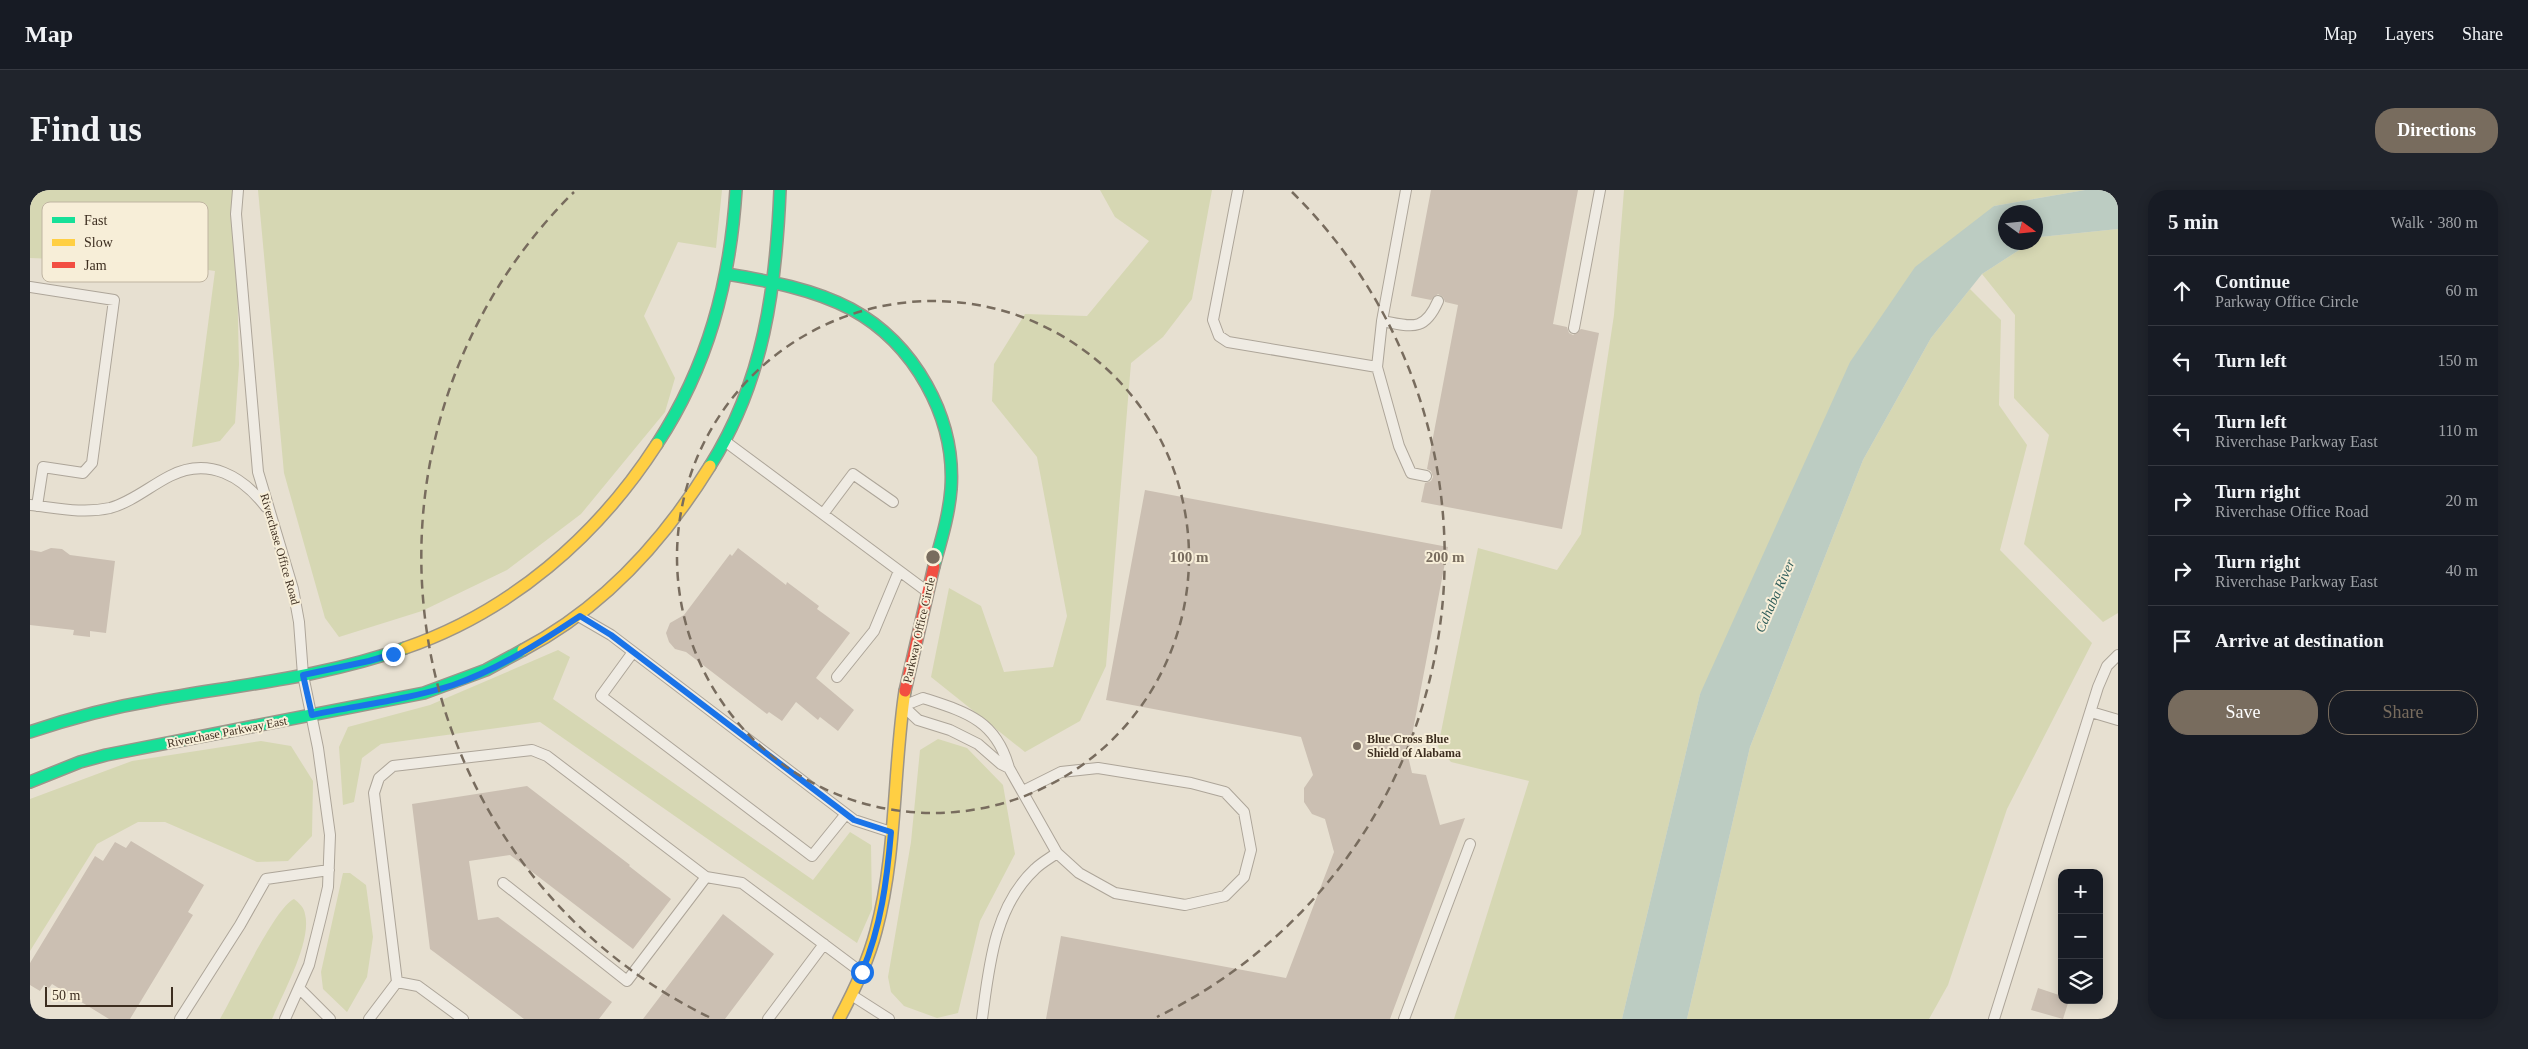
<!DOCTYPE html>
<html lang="en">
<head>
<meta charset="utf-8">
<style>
	:root { --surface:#171b24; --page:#20242c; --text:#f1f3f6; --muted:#9ea1a6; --line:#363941; --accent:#786c5e }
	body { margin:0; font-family:"Times New Roman",serif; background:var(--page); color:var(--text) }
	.controls { position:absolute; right:15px; bottom:15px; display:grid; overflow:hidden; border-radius:10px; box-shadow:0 2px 12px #0003 }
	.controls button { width:45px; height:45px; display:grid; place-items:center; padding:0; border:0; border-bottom:1px solid var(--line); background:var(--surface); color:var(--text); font:25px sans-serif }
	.compass { position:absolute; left:1968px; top:15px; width:45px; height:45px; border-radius:50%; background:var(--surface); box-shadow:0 2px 12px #0003; rotate:105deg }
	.scale { position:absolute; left:15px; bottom:12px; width:128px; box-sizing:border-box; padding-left:5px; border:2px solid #3d2e20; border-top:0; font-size:14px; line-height:18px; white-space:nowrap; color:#3d2e20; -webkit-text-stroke:4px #f7eed8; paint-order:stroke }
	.stop { position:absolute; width:15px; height:15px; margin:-11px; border:4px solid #1a73e8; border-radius:50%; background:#fff }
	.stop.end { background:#1a73e8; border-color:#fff; box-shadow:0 1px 5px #0008 }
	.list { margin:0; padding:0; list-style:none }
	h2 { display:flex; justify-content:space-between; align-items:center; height:65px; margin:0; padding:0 20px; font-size:21px }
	h2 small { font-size:16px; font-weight:400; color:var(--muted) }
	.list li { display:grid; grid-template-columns:32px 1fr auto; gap:15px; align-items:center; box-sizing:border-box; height:70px; padding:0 20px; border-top:1px solid var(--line) }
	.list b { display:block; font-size:19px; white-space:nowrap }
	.list p { margin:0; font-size:16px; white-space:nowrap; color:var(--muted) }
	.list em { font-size:16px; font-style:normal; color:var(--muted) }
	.actions { display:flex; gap:10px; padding:15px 20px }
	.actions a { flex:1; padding:11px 0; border:1px solid var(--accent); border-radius:20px; text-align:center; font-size:18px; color:var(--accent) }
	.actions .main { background:var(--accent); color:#fff }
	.icon { flex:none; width:28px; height:28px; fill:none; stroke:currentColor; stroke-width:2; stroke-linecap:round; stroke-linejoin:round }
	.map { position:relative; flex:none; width:2088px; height:829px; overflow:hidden; border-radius:20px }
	header { display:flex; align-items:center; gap:30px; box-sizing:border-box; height:70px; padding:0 25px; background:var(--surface); border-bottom:1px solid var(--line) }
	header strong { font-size:24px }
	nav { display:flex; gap:28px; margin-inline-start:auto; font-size:18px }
	.intro { display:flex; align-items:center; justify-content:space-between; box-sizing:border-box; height:120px; padding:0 30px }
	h1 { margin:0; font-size:35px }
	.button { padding:12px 22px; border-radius:20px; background:var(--accent); color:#fff; font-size:18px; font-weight:700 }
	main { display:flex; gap:30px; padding:0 30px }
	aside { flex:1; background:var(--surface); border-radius:20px; box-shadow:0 2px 12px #0003 }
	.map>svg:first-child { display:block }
	.green { fill:#d6d7b3 }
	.water { fill:#bcccc2 }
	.building { fill:#cbbfb2 }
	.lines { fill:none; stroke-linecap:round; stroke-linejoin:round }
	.lane-casing { stroke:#ada599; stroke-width:12 }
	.fast-casing { stroke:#9c958a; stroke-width:14 }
	.slow-casing { stroke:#9c958a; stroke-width:14 }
	.jam-casing { stroke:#9c958a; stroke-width:14 }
	.lane { stroke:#efebe3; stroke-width:10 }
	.fast { stroke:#16e098; stroke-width:11 }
	.slow { stroke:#ffcf43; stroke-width:11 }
	.jam { stroke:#f24e42; stroke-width:11 }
	.route { stroke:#1a73e8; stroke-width:6 }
	.ring { fill:none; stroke:#786c5e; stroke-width:2.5; stroke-dasharray:9 6 }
	.poi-dot { fill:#786c5e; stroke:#f7eed8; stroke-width:2 }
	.labels { text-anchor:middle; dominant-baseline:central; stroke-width:4; stroke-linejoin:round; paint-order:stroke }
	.street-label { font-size:12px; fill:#3d2e20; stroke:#f7eed8 }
	.poi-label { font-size:12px; font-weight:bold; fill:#3d2e20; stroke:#f7eed8; text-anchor:start }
	.water-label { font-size:14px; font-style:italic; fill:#2f5d5a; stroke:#f7eed8 }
	.key { fill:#f7eed8; stroke:#bfb4a1; stroke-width:1 }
	.key-label { font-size:14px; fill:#3d2e20 }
	.centre { fill:#786c5e; stroke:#f7eed8; stroke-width:2.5 }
	.ring-label { font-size:15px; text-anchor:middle; font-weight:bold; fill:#786c5e; stroke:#f7eed8; stroke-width:4; stroke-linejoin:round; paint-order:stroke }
</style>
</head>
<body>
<header>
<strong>Map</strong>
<nav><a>Map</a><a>Layers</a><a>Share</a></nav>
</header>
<div class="intro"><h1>Find us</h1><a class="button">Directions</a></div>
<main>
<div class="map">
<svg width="2088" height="829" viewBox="0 0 2088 829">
	<rect width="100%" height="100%" fill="#e7e0d1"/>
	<path class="green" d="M 0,0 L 205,0 L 209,175 L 205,233 L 190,251 L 162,257 L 185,81 L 130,73 L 0,68 Z
		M 228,0 L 692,0 L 686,58 L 648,52 L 614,126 L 645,188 L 635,222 L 551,324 L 477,380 L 392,421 L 309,447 L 295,428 L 254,283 Z
		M 1070,0 L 1182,0 L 1162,109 L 1133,147 L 1101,173 L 1076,476 L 1050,531 L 995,562 L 901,487 L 919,398 L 951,416 L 974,482 L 1023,477 L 1037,426 L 1007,267 L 962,211 L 964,174 L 995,124 L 1057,126 L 1119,51 L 1085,27 Z
		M 1594,0 L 2055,0 L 1964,16 L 1670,504 L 1592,829 L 1424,829 L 1499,591 L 1421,572 L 1408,557 L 1448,358 L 1527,380 L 1551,344 L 1584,125 Z
		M 2088,39 L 2088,423 L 2073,432 L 1994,354 L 2019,245 L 1984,208 L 1985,125 L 1952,84 L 2000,53 L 2006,52 L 2006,49 L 2010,47 Z
		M 1940,99 L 1971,130 L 1969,215 L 1997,255 L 1970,360 L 2062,453 L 1977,619 L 1918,795 L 1899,829 L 1657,829 L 1720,557 L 1833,270 L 1901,148 Z
		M 528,460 L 540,467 L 523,509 L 783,690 L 820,642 L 841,655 L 842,719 L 827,753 L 510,532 L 351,554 L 332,568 L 324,612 L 313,615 L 309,557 L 318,537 L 400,515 Z
		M 908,549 L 937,558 L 973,595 L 985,664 L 950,731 L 928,823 L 907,828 L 874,816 L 861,802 L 858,787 L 881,652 L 890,560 Z
		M 231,551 L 261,556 L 283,591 L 282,646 L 258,671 L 227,672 L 135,632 L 108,632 L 67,654 L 0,761 L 0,609 L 102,571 Z
		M 313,683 L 320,683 L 336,695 L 343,747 L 337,787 L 317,822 L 293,799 L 291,782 Z
		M 264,709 C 269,713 274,717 275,724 C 282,751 254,801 243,827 L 242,829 L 190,829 C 203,807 245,717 264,709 Z"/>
	<path class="water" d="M 2055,0 L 2088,0 L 2088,39 L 2010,47 L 2006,49 L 2006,22 L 1976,22 L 1976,52 L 2000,53 L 1952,84 L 1901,148 L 1833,270 L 1720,557 L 1657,829 L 1592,829 L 1670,504 L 1820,172 L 1885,77 L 1964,16 Z"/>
	<path class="building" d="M 1401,0 L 1548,0 L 1523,134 L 1537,137 L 1539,143 L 1543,145 L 1551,139 L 1569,143 L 1532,339 L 1391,312 L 1395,293 L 1401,291 L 1403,287 L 1401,281 L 1397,279 L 1428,115 L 1415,112 L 1413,107 L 1408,104 L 1401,110 L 1381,106 Z
		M 1115,300 L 1418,357 L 1378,566 L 1382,583 L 1396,585 L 1410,635 L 1435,628 L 1360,829 L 1016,829 L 1031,746 L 1256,788 L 1304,662 L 1295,629 L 1282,624 L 1274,612 L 1274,598 L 1283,585 L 1271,547 L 1076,510 Z
		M 21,358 L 32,359 L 40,365 L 85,371 L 76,443 L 60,441 L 60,447 L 43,445 L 44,440 L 0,435 L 0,360 L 11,362 Z
		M 708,358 L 756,395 L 757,392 L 789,416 L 787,419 L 820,443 L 786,488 L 824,520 L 808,541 L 790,527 L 788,530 L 766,512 L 752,531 L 739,522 L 737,524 L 656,462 L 645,459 L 639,452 L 636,443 L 640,433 L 654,425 L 700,364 L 702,366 Z
		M 497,596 L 600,675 L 599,676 L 641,709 L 603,759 L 480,665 L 439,671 L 448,730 L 468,727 L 582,812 L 569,829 L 494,829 L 400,759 L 382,614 Z
		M 101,651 L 174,695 L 158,722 L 163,725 L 100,829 L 79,829 L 22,794 L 19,798 L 14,795 L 10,801 L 0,795 L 0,773 L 65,666 L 73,671 L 85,652 L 96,658 Z
		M 693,724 L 744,764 L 695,829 L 613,829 Z
		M 2008,798 L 2032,806 L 2032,810 L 2039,810 L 2033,829 L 2001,820 Z"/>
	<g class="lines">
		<defs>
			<path id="lane" d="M 208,0 L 206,24 L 228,282 L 263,399 L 269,432 L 273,485 L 288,558 L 300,645 L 298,697 L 291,727 L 279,775 L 255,829
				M 1208,0 L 1183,130 L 1189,146 L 1198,152 L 1347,177
				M 1376,0 L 1352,131 L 1347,177 L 1369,256 L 1381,283 L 1396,286
				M 0,97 L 84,110 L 62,273 L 53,283 L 13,277 L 7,316
				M 1352,131 C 1381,136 1394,143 1408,111
				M 1544,138 L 1570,0
				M 696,252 L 895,400
				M 0,315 C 27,318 53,324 80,318 C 102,312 120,296 140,286 C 179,266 213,287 236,317
				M 793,324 L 823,284 L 863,312
				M 550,427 L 581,445 L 824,630 L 861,642
				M 603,462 L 571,506 L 782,666 L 816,624
				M 807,487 L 844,441 L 869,381
				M 893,508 C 936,522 966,530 979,578 L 971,574 L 948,554 L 920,540 L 888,530 L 873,516 Z
				M 2061,522 L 2088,530
				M 979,578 L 1027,663 L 1049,683 L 1085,703 L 1155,715 L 1195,706 L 1214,687 L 1221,660 L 1214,622 L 1195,602 L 1161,593 L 1068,578 L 1031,582 L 993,601
				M 473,693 L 597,791 L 676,687
				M 367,792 L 388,796 L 433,829
				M 269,798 L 300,829
				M 823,806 L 859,829
				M 150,829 L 210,735 L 236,689 L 299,680
				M 339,829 L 367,792 L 344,603 L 349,588 L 363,576 L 502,560 L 517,566 L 676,687 L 712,693 L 831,782
				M 738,829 L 794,754
				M 952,829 C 959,777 964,717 1005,679 C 1011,673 1020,668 1027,663
				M 1374,829 L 1440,654
				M 1964,829 L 2068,497 L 2077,476 L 2088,465"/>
			<path id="fast" d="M 697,84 C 739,91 783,99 821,119 C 884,153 926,227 921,299 C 919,325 911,351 904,376
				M 627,254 C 678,176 700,93 706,0
				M 680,276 C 734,191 746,98 750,0
				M 0,542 C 41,528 83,517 125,510 C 209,495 294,487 375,458
				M 0,592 L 50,572 L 76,565 L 394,503 L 456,480 L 493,460"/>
			<path id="slow" d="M 375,458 C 480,422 567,347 627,254
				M 493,460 C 573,418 633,352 680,276
				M 809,829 C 824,801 838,772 846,741 C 867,663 863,581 875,501"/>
			<path id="jam" d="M 875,501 L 904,376"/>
		</defs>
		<use href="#lane" class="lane-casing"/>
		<use href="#fast" class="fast-casing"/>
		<use href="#slow" class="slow-casing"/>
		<use href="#jam" class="jam-casing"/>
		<use href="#lane" class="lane"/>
		<use href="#fast" class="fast"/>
		<use href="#slow" class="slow"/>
		<use href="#jam" class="jam"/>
	</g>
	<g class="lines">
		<path class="route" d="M 363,464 L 339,471 L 273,485 L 282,525 C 329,515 376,510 423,495 C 467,480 511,452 550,426 L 581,445 L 824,630 L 861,642 C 857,690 851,737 832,782"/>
	</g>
	<g class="ring">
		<circle cx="903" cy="367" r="256"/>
		<path d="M679 827A512 512 0 0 1 544 2M1262 2A512 512 0 0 1 1127 827"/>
	</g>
	<circle class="poi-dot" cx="1327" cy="556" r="5"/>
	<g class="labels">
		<g class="street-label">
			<text transform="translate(250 359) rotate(74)">Riverchase Office Road</text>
			<text transform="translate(889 440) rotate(-77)">Parkway Office Circle</text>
			<text transform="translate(197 542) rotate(-11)">Riverchase Parkway East</text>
		</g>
		<g class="poi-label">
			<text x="1337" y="549">Blue Cross Blue<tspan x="1337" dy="14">Shield of Alabama</tspan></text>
		</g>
		<g class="water-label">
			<text transform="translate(1745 406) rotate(-66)">Cahaba River</text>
		</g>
	</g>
	<rect x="12" y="12" width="166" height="80" rx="8" class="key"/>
	<rect x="22" y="27" width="23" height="6" fill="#16e098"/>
	<rect x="22" y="49" width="23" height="7" fill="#ffcf43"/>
	<rect x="22" y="72" width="23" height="6" fill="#f24e42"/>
	<g class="key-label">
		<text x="54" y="35">Fast</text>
		<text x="54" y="57">Slow</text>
		<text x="54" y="80">Jam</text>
	</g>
	<circle cx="903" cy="367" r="8" class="centre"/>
	<g class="ring-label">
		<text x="1159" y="372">100 m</text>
		<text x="1415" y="372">200 m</text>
	</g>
</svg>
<div class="controls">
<button>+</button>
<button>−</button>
<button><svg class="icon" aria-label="layers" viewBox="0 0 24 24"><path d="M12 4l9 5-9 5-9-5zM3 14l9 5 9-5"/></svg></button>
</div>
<svg class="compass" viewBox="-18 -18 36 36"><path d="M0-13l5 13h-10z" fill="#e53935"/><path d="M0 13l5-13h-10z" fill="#9ea1a6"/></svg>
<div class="scale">50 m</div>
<div class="stop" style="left:832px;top:782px"></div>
<div class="stop end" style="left:363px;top:464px"></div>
</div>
<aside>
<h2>5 min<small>Walk · 380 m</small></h2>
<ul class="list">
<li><svg class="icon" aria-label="ahead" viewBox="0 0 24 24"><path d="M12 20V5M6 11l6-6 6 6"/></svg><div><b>Continue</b><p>Parkway Office Circle</p></div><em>60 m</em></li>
<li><svg class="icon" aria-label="left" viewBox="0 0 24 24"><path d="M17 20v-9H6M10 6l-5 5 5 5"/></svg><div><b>Turn left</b></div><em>150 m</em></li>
<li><svg class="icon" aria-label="left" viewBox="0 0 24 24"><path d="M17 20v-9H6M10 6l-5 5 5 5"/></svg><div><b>Turn left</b><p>Riverchase Parkway East</p></div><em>110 m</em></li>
<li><svg class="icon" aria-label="right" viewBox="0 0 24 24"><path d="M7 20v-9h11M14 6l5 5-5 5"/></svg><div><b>Turn right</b><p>Riverchase Office Road</p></div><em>20 m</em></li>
<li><svg class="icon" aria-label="right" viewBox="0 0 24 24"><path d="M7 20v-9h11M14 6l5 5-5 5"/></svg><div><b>Turn right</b><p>Riverchase Parkway East</p></div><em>40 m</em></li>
<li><svg class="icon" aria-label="arrive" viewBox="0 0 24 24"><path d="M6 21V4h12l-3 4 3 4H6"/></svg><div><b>Arrive at destination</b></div></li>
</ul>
<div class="actions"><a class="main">Save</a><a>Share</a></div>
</aside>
</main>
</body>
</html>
